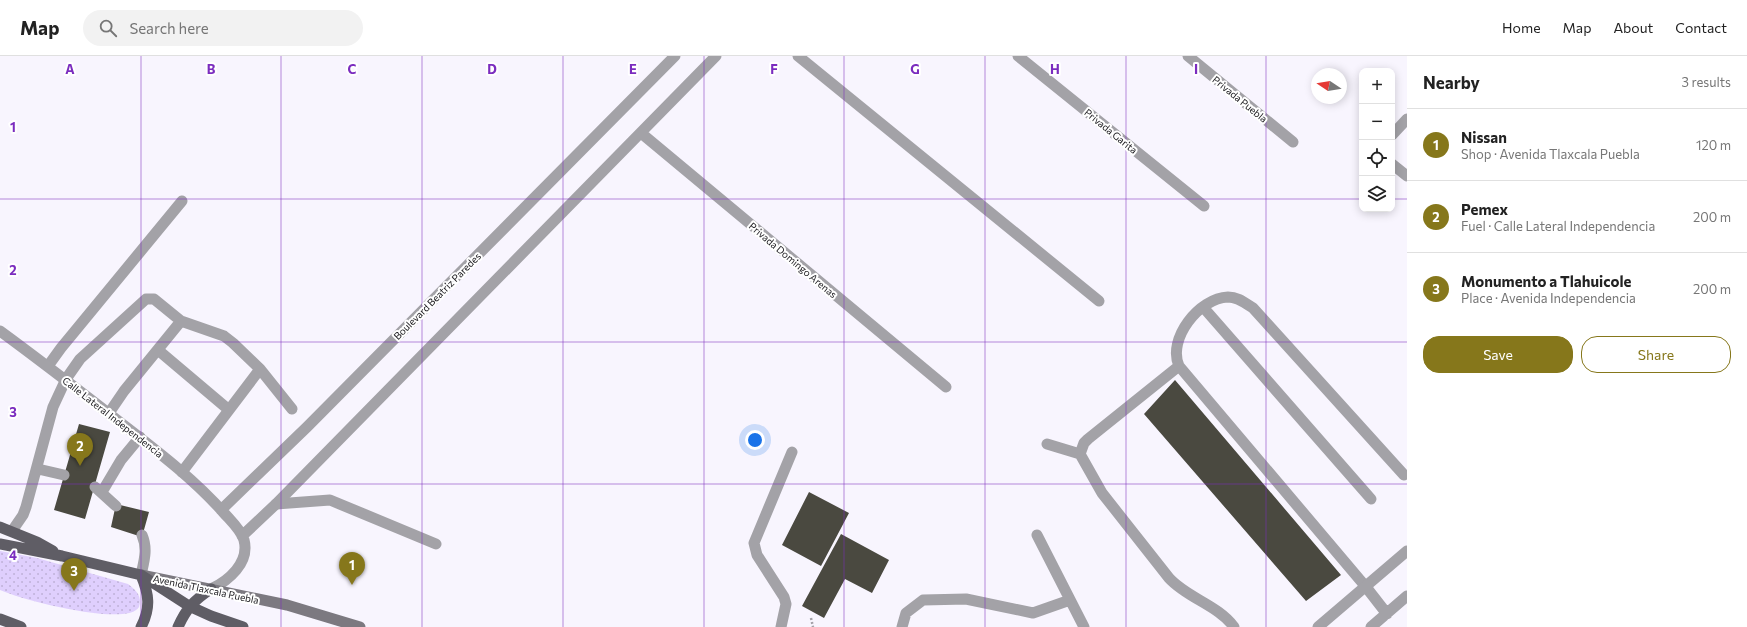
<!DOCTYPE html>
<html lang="en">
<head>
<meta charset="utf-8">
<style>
	:root { --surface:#fff; --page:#f2f2f2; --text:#222; --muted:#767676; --line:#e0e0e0; --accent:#86771b }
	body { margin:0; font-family:Commissioner,sans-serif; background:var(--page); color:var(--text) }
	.controls { position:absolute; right:12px; top:12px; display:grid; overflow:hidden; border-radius:8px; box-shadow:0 2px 10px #0003 }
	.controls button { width:36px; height:36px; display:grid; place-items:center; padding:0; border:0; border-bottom:1px solid var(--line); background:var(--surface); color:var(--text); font:20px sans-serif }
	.compass { position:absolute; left:1311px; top:12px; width:36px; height:36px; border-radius:50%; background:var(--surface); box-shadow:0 2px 10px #0003; rotate:282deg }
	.you { position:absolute; left:755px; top:384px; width:14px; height:14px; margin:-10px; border:3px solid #fff; border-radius:50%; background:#1a73e8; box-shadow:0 0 0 6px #1a73e833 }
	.badge { display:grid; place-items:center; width:26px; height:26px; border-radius:50%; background:var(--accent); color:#fff; font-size:13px; font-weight:700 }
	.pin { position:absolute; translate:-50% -33px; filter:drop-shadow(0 1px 2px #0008) }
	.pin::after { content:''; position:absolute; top:21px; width:14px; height:12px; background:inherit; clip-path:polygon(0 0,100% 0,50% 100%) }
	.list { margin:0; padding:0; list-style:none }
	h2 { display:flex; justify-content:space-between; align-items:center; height:52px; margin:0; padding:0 16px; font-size:17px }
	h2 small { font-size:13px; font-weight:400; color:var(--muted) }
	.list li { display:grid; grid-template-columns:26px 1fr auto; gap:12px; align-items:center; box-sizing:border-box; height:72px; padding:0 16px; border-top:1px solid var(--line) }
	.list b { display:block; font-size:15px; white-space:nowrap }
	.list p { margin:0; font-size:13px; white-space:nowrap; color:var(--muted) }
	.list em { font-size:13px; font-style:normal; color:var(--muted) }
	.actions { display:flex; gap:8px; padding:12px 16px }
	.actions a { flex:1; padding:9px 0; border:1px solid var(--accent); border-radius:16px; text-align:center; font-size:14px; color:var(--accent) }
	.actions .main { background:var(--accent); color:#fff }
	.icon { flex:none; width:22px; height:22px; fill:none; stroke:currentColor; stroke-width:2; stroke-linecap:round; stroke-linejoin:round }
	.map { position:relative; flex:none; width:1407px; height:571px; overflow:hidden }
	header { display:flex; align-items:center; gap:24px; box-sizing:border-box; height:56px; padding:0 20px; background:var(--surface); border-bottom:1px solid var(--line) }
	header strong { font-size:19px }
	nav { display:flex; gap:22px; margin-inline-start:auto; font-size:14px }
	.search { width:280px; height:36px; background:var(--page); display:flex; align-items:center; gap:10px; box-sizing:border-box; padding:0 14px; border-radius:22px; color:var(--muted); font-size:15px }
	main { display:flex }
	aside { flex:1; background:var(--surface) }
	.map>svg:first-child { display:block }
	.garden { fill:url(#garden-dots) }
	.building { fill:#4a4940 }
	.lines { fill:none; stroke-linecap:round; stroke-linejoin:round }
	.path { stroke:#a3a0a7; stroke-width:2.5; stroke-dasharray:2 2; stroke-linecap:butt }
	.service { stroke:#a3a2a7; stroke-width:11 }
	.minor { stroke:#a3a2a7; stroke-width:11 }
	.secondary { stroke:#7c7980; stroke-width:11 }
	.primary { stroke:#5f5d65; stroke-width:11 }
	.grid { fill:none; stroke:#7b2cbf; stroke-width:1; stroke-opacity:0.55 }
	.labels { text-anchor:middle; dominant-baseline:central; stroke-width:4; stroke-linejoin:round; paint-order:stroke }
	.street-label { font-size:10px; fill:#1a191d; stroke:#fff }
	.grid-label { font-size:13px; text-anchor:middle; font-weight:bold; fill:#7b2cbf; stroke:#fff; stroke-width:4; stroke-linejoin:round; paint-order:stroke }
</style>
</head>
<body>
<header>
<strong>Map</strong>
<div class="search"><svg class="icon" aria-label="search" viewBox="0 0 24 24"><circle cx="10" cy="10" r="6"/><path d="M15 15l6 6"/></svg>Search here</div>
<nav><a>Home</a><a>Map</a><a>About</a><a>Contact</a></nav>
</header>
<main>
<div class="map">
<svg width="1407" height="571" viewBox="0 0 1407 571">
	<defs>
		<pattern id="garden-dots" width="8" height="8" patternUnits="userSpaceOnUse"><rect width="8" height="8" fill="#dfcffd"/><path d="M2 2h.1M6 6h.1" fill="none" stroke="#bfb1d8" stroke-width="1.8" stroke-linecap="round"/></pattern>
	</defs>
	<rect width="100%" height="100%" fill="#f8f5fe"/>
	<path class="garden" d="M 0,495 L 37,502 L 128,528 C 137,535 142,540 139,551 C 128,571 24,545 0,534 Z"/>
	<path class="building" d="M 1175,324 L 1341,519 L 1306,545 L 1144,358 Z
		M 79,368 L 110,376 L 85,463 L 54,454 Z
		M 809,436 L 849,457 L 821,510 L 782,489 Z
		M 116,448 L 149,456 L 142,481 L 111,471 Z
		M 841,478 L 889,504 L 872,537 L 845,523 L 824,562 L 802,550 Z"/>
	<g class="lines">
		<path class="path" d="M 811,562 L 813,571"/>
		<path class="service" d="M 1392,79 L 1407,63
			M 1392,108 L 1407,120
			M 1203,251 L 1371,443
			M 158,294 L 229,354
			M 48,310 L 61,292 L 182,145
			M 1179,310 C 1167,283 1199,242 1228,241 C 1238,241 1245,247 1253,252 L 1404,419
			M 109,357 L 124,335 L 181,265
			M 1047,388 L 1080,398
			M 38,413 L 64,419
			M 182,416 L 260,313
			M 95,431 L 116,450
			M 102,436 L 121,404 L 140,381
			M 276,448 L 330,444 L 436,488
			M 12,475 L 23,459 L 26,451 L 53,351 L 66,323 L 80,303 L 146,243 L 154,243 L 181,265 L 224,280 L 233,287 L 260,313 L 292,353
			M 1037,479 L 1084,571
			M 141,519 C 144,505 148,493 142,479
			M 781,571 L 786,548 L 784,541 L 757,499 L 754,487 L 792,396
			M 902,571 L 906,557 L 923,544 L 966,543 L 1033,557 L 1070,544
			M 1234,571 C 1218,549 1187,542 1169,522 L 1102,437 L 1080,398 L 1084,387 L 1088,383 L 1179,310 L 1366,531 L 1387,558
			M 1371,571 L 1407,540"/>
		<path class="minor" d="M 798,0 L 1099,245
			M 1018,0 L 1204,150
			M 1188,0 L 1293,86
			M 641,77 L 946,331
			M 0,275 C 41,305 81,336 121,367 C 157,395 194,423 224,457 C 231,465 241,474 244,484 C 250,507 228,525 211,533
			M 221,454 L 307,371 L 675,0
			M 242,480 L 276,448 L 716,0
			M 1318,571 L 1407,495"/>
		<path class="secondary" d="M 141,519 L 287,549 L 360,571"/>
		<path class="primary" d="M 0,471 L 37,486 L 53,495
			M 0,488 L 62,500 L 141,519 L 189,550 L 211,560 L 243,571
			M 141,519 C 149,538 151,552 141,571
			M 0,563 L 21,571
			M 178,571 C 186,553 194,544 211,533"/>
	</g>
	<path class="grid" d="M 141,0 L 141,571M 281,0 L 281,571M 422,0 L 422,571M 563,0 L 563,571M 704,0 L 704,571M 844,0 L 844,571M 985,0 L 985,571M 1126,0 L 1126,571M 1266,0 L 1266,571M 0,143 L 1362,143M 1392,143 L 1407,143M 0,286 L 1407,286M 0,428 L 1407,428"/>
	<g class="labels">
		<g class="street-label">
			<text transform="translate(1240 43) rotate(39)">Privada Puebla</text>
			<text transform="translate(1111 75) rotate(39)">Privada Garita</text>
			<text transform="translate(793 204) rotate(40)">Privada Domingo Arenas</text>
			<text transform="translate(437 240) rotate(-45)">Boulevard Beatriz Paredes</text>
			<text transform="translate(113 361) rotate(38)">Calle Lateral Independencia</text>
			<text transform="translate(206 533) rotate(12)">Avenida Tlaxcala Puebla</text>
		</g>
	</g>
	<g class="grid-label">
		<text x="70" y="18">A</text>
		<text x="211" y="18">B</text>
		<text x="352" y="18">C</text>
		<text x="492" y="18">D</text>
		<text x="633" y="18">E</text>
		<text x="774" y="18">F</text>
		<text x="915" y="18">G</text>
		<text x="1055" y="18">H</text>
		<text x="1196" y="18">I</text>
		<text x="13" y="76">1</text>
		<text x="13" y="219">2</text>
		<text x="13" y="361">3</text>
		<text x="13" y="504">4</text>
	</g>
</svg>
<div class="controls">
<button>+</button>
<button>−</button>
<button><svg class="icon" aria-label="locate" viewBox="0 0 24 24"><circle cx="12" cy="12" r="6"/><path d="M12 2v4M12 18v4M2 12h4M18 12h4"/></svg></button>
<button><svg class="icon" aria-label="layers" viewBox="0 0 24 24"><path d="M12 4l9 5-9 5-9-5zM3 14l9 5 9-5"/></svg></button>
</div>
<svg class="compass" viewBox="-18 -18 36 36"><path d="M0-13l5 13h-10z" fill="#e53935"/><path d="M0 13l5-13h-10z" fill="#767676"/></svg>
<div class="you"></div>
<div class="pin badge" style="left:352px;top:529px">1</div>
<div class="pin badge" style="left:80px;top:410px">2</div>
<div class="pin badge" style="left:74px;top:535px">3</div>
</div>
<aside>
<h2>Nearby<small>3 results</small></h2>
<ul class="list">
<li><span class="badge">1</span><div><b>Nissan</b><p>Shop · Avenida Tlaxcala Puebla</p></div><em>120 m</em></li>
<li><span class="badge">2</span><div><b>Pemex</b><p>Fuel · Calle Lateral Independencia</p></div><em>200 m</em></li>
<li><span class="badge">3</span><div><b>Monumento a Tlahuicole</b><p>Place · Avenida Independencia</p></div><em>200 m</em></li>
</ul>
<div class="actions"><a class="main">Save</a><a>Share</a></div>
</aside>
</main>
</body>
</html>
